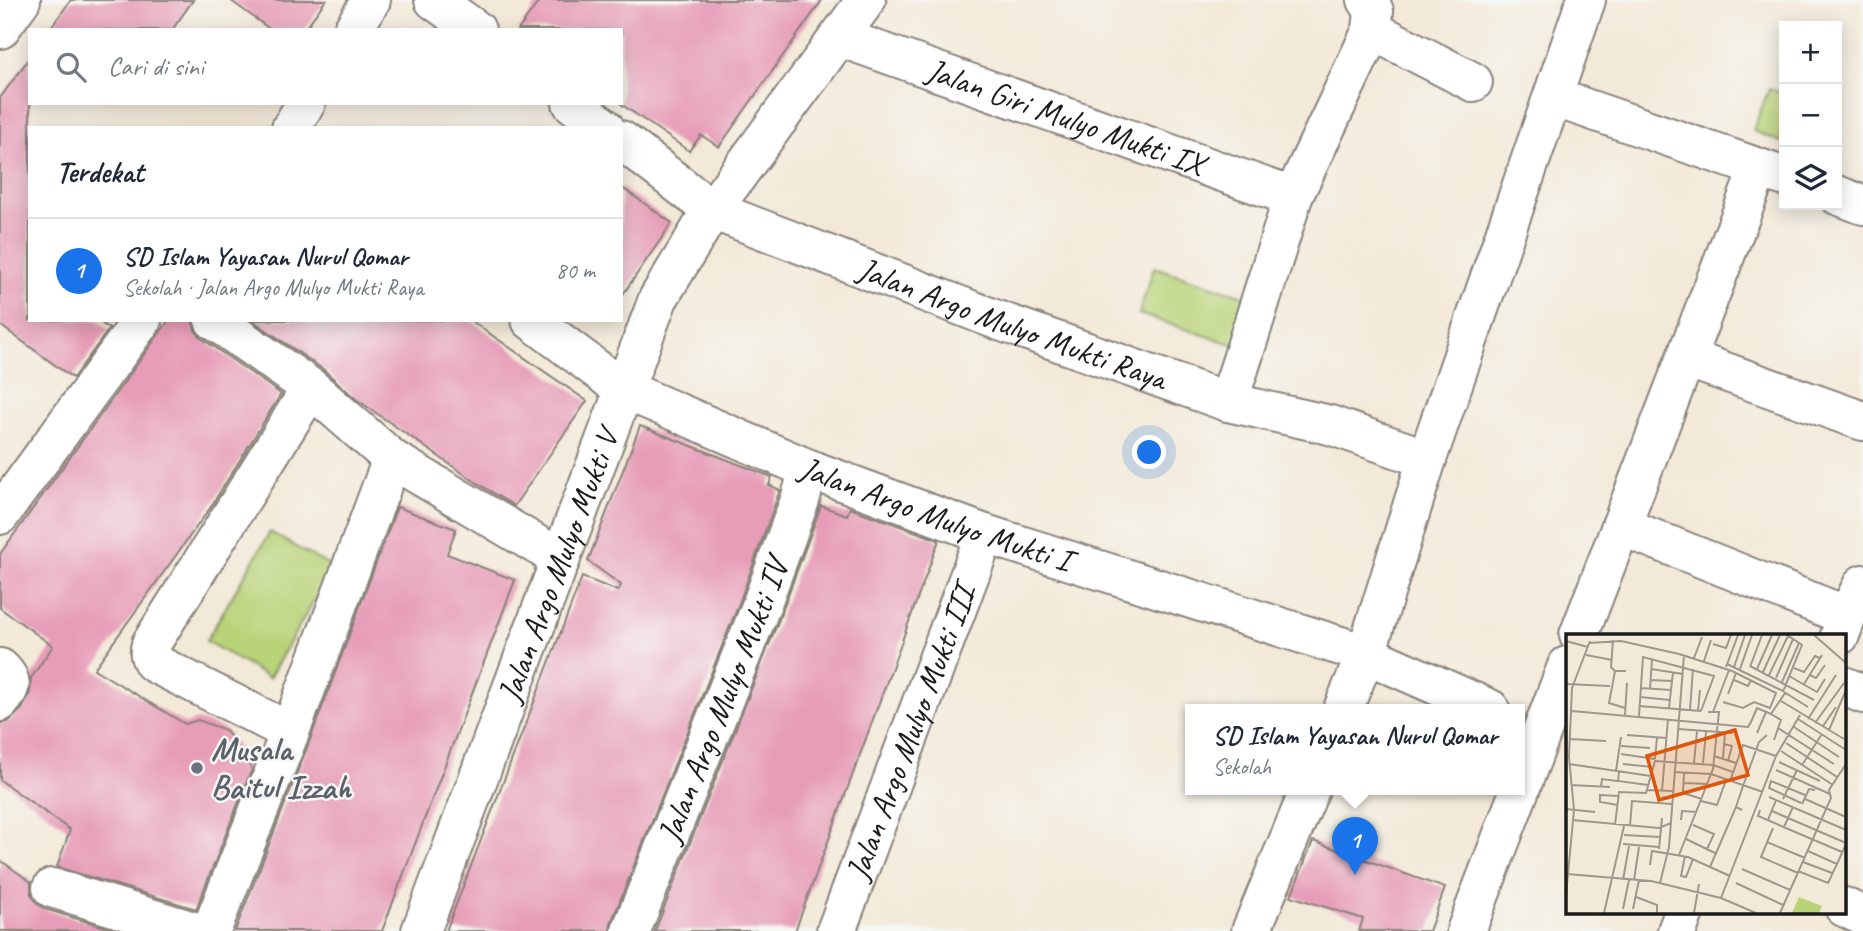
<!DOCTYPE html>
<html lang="id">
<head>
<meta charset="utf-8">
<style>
	:root { --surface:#fff; --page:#f6f6f7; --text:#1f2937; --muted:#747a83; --line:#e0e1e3; --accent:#1a73e8 }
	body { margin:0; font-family:Caveat,sans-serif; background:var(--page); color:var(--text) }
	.controls { position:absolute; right:21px; top:21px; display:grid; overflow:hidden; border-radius:0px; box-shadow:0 4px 18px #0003 }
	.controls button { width:63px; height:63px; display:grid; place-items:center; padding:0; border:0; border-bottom:2px solid var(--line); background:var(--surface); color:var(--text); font:35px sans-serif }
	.you { position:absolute; left:1150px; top:453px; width:24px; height:24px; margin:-18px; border:5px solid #fff; border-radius:50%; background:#1a73e8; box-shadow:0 0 0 10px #1a73e833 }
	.badge { display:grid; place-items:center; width:46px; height:46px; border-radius:50%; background:var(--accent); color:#fff; font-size:23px; font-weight:700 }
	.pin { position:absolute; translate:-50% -58px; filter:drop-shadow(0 2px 4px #0008) }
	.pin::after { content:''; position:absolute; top:37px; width:24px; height:21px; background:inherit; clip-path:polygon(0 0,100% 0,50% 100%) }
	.popup { position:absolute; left:1185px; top:704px; width:340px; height:91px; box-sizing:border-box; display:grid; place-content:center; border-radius:0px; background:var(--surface); filter:drop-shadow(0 2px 5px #0005); font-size:23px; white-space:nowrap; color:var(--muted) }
	.popup b { font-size:26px; color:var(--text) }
	.popup::after { content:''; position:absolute; left:50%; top:100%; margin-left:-14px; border:14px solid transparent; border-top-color:var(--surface) }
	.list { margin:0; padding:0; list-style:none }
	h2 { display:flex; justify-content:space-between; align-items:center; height:91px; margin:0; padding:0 28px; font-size:30px }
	h2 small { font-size:23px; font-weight:400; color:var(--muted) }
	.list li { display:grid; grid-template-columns:46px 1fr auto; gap:21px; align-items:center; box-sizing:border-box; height:105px; padding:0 28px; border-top:2px solid var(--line) }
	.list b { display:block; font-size:26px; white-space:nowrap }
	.list p { margin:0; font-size:23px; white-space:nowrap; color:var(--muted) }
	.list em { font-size:23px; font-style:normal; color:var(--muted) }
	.icon { flex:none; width:38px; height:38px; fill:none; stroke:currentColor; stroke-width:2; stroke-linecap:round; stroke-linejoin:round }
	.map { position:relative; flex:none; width:1863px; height:931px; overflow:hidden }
	.search { position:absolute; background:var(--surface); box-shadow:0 4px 18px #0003; left:28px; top:28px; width:595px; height:77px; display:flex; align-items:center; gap:18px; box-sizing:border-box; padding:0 24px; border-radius:0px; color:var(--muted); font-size:26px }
	.panel { position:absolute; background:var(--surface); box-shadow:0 4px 18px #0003; left:28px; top:126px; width:595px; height:196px; border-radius:0px }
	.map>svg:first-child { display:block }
	.green { fill:#b9d378; stroke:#6a784a; stroke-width:2 }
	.building { fill:#e79cb7 }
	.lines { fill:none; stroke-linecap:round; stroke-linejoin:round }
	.minor-casing { stroke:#88827a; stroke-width:42 }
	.minor { stroke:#fff; stroke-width:38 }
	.worship-dot { fill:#6b7280; stroke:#f6f6f2; stroke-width:2.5 }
	.labels { text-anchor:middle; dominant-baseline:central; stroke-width:5; stroke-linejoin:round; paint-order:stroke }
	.street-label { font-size:33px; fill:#1c1c1c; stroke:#f6f6f2 }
	.worship-label { font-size:33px; font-weight:bold; fill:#5b616d; stroke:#f6f6f2; text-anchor:start }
	.inset-road { fill:none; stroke:#9d978d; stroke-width:2 }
	.view { fill:#de560d; fill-opacity:0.15; stroke:#de560d; stroke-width:3.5 }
	.inset-edge { fill:none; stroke:#1c1c1c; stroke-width:3.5 }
</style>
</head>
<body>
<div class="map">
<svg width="1863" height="931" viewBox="0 0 1863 931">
	<rect width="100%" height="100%" fill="#f6f6f2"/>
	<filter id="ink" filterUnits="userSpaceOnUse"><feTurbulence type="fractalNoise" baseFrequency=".0143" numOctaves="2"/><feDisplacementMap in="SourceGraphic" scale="14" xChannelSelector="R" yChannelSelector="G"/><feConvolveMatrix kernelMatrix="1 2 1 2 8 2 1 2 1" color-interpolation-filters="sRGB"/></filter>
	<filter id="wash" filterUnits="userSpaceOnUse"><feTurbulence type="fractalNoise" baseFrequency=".00686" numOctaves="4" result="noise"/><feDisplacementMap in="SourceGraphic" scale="28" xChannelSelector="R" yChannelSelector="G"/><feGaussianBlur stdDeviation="1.57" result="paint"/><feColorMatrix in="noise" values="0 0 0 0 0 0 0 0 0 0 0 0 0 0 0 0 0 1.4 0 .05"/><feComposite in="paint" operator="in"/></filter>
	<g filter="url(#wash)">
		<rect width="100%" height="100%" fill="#f3e9d8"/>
		<path class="green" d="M 1769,88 L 1784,94 L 1784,143 L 1753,131 Z
			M 1154,267 L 1259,301 L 1244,348 L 1139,314 Z
			M 270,532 L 333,568 L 269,678 L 206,641 Z"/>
		<g id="blocks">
			<path class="building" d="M 71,0 L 193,0 L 172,30 L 49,30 Z
				M 230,0 L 326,0 L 304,30 L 271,30 Z
				M 540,0 L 822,0 L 719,147 L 701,135 L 689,151 L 621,104 L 621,30 L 518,30 Z
				M 30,57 L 30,320 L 97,320 L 109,329 L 73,378 L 0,325 L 0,98 Z
				M 621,187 L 672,223 L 621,297 Z
				M 169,320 L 192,320 L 195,330 L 201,338 L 281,394 L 210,508 L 94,669 L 185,724 L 198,720 L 226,730 L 252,769 L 196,909 L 57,867 L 70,830 L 0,780 L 0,723 L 8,722 L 22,709 L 30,693 L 31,678 L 53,646 L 0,608 L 0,554 Z
				M 252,320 L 470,320 L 587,401 L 514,506 L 474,481 L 356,399 L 324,370 Z
				M 640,426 L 772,477 L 769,485 L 780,490 L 738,606 L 611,923 L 610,931 L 446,931 L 582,577 L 618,591 L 621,585 L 588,561 Z
				M 821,506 L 847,515 L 850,508 L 939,540 L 795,931 L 655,931 L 778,622 Z
				M 397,507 L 456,529 L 447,554 L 515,580 L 382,931 L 235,931 L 310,740 Z
				M 1313,841 L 1445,888 L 1429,931 L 1359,931 L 1363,919 L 1291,896 Z
				M 0,860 L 31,882 L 31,894 L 37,903 L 45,909 L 118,931 L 0,931 Z"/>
		</g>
	</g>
	<g filter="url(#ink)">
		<use href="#blocks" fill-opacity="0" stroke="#88827a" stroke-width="2"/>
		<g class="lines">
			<defs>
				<g id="minor">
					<path d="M 434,0 L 476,30"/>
					<path d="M 0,29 L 21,0"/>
					<path d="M 353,30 L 371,0"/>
					<path d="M 1372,30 L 1473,82"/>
					<path id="s1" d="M 839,37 L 1293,197"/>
					<path d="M 1553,97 L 1782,176"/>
					<path d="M 572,103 L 605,128"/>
					<path d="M 291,128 L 306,103"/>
					<path id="s2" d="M 621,140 L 712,210 L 997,320 L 1228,402 L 1330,425 L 1427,459"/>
					<path d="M 1837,195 L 1863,205"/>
					<path d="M 214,320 L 311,388 L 392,459 L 561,559"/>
					<path id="s3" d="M 531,320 L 623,389 L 809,469 L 985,534 L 1366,654 L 1490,709"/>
					<path d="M 1686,358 L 1863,421"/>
					<path d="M 1228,402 L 1240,366 L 1293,197 L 1372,30 L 1374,11 L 1367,0"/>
					<path d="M 0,515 L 142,320"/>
					<path d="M 1621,526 L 1847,616"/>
					<path d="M 1579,635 L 1759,168"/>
					<path d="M 1840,635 L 1847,616 L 1863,584"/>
					<path d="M 0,668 C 14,681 12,688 0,702"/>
					<path d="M 1844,686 L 1863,694"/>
					<path d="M 1343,709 L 1366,654 L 1427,459 L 1586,0"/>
					<path d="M 290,732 L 154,663 C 149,657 149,652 151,644 L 311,388"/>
					<path d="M 52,888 L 193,931"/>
					<path d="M 1844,907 L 1863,916"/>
					<path d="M 211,931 L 290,732 L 392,459"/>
					<path id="s4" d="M 421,931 L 658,299 L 712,210 L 866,0"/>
					<path id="s5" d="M 631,931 L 758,614 L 800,500 L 809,469"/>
					<path id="s6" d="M 836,931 L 985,534"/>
					<path d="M 1251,931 L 1310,789"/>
					<path d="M 1466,931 L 1567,666"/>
					<path d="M 1677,931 L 1684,912"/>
				</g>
			</defs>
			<use href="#minor" class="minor-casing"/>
			<use href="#minor" class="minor"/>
		</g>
	</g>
	<circle class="worship-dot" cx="197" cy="768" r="7"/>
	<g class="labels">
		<g class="street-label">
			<text stroke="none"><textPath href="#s1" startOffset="240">Jalan Giri Mulyo Mukti IX</textPath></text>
			<text stroke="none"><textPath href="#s2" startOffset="436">Jalan Argo Mulyo Mukti Raya</textPath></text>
			<text stroke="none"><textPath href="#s3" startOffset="452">Jalan Argo Mulyo Mukti I</textPath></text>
			<text stroke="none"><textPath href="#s4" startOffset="390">Jalan Argo Mulyo Mukti V</textPath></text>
			<text stroke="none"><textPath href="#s5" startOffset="248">Jalan Argo Mulyo Mukti IV</textPath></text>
			<text stroke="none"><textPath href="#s6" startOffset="212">Jalan Argo Mulyo Mukti III</textPath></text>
		</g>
		<g class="worship-label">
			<text x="211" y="749">Musala<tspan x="211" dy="38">Baitul Izzah</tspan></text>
		</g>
	</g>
	<g transform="translate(1566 634)">
		<rect width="280" height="280" fill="#f3e9d8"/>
		<path d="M 233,263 L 256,272 L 253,279 L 226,279 Z" fill="#b9d378"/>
		<path class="inset-road" d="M 248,1 L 280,29M 47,6 L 45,33 L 49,37M 0,7 L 22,13M 23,9 L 55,7 L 113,20 L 166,37 L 210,59 L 204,74 L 188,68 L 177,74 L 157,68M 147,10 L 160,14 L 165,1M 20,21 L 46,26M 128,24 L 136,3M 138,27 L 145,6M 161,30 L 217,57 L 220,51M 184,32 L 248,66M 160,33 L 172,1M 168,33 L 179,1M 184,33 L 196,1M 228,34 L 238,38 L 249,22 L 254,24M 85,35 L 117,40M 174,35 L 186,1M 191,35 L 206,1M 197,38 L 214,1M 203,41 L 222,2M 244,41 L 250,44 L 259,31M 223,42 L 251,58 L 259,45M 210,44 L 227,5M 84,46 L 106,47M 168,46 L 182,52 L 185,46M 216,48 L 233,9M 0,50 L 44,52M 220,50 L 236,11 L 221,1M 238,50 L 256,21M 75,54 L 105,56M 84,55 L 86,25M 218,58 L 242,73M 162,60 L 170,39M 74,63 L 104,66M 215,67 L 278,105M 73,72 L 135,77M 59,74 L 43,69 L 49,37 L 60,37M 103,74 L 107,38M 124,76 L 127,35M 6,77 L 182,93 L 185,88M 132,77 L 134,56M 147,78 L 163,36M 59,81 L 61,49M 73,82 L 77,23 L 148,42 L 135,77M 232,85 L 280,116M 242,85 L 270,41M 185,88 L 191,74 L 205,80M 249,89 L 278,49M 257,92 L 270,73M 228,93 L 273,123M 212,94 L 268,130M 112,95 L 167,99M 263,96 L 280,56M 191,99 L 200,78M 61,101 L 101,104M 4,105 L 40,107M 208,106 L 215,86 L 205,80 L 219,59M 220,109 L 271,143M 158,110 L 166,112 L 162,127M 55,112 L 84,114M 215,117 L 267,151M 55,120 L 89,125M 148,122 L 170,129M 157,124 L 159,99M 89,125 L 91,104M 213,128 L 254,147M 128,129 L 131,97M 137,129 L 140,98M 3,130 L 85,142M 57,130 L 86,133M 236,131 L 256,100M 210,136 L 264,160M 50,137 L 55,103M 53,138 L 52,147 L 82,151M 108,138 L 145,140 L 197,158M 118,138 L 117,159 L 136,165M 164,147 L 177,111 L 210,122M 118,149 L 141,150M 5,151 L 44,153M 35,153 L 36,145 L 51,147M 81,156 L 107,157M 96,157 L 102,85M 203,163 L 280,196M 217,165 L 231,136M 239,165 L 280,183M 135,167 L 151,171 L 160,146M 235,169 L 203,154 L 205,147 L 239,161M 236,170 L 243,155 L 249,156M 52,171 L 34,168 L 34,161 L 53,162M 0,175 L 29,178M 176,176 L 170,173 L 177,152 L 193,108 L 201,101M 194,176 L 192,182 L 276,218M 206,177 L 280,209M 6,186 L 93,194 L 105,189M 115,186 L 116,177 L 131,178M 202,186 L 210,166M 49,191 L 53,158 L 80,159 L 89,127 L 147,131 L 167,138M 127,191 L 148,200 L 141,215M 64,192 L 66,167 L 106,170M 218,193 L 227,173M 207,194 L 195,223 L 232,239M 58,201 L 94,203M 120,205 L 151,220M 201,208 L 239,224M 57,210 L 93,213M 93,215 L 96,184M 113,221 L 147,135 L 153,78 L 142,78M 119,222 L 115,242 L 120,243 L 127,225M 237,228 L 266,239M 271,230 L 280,210M 84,231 L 86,217 L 122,223 L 164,242M 144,233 L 170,173M 176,235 L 224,256M 232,237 L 262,249 L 271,230 L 242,217M 1,240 L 85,247 L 155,264 L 190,279M 57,246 L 63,212M 68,246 L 73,213M 94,249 L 103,213 L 118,21M 170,249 L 217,271M 0,261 L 8,176 L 3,123 L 6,54 L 24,7M 70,263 L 91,271 L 91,279M 155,264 L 210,122 L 234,81M 57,275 L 63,246M 67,275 L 73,246M 38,279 L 58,192M 128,279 L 133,250M 214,279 L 265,164 L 263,156 L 280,130"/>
		<path class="view" d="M 169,96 L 182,141 L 93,166 L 81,122 Z"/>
		<rect width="280" height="280" class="inset-edge"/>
	</g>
</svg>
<div class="controls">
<button>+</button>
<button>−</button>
<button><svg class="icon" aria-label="layers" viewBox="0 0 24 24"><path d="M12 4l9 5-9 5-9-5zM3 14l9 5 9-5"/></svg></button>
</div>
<div class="you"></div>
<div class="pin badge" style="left:1355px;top:875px">1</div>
<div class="popup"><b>SD Islam Yayasan Nurul Qomar</b>Sekolah</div>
<div class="search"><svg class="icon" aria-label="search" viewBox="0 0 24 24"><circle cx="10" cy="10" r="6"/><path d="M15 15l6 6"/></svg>Cari di sini</div>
<section class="panel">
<h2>Terdekat<small></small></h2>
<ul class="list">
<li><span class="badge">1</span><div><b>SD Islam Yayasan Nurul Qomar</b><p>Sekolah · Jalan Argo Mulyo Mukti Raya</p></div><em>80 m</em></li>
</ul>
</section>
</div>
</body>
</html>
